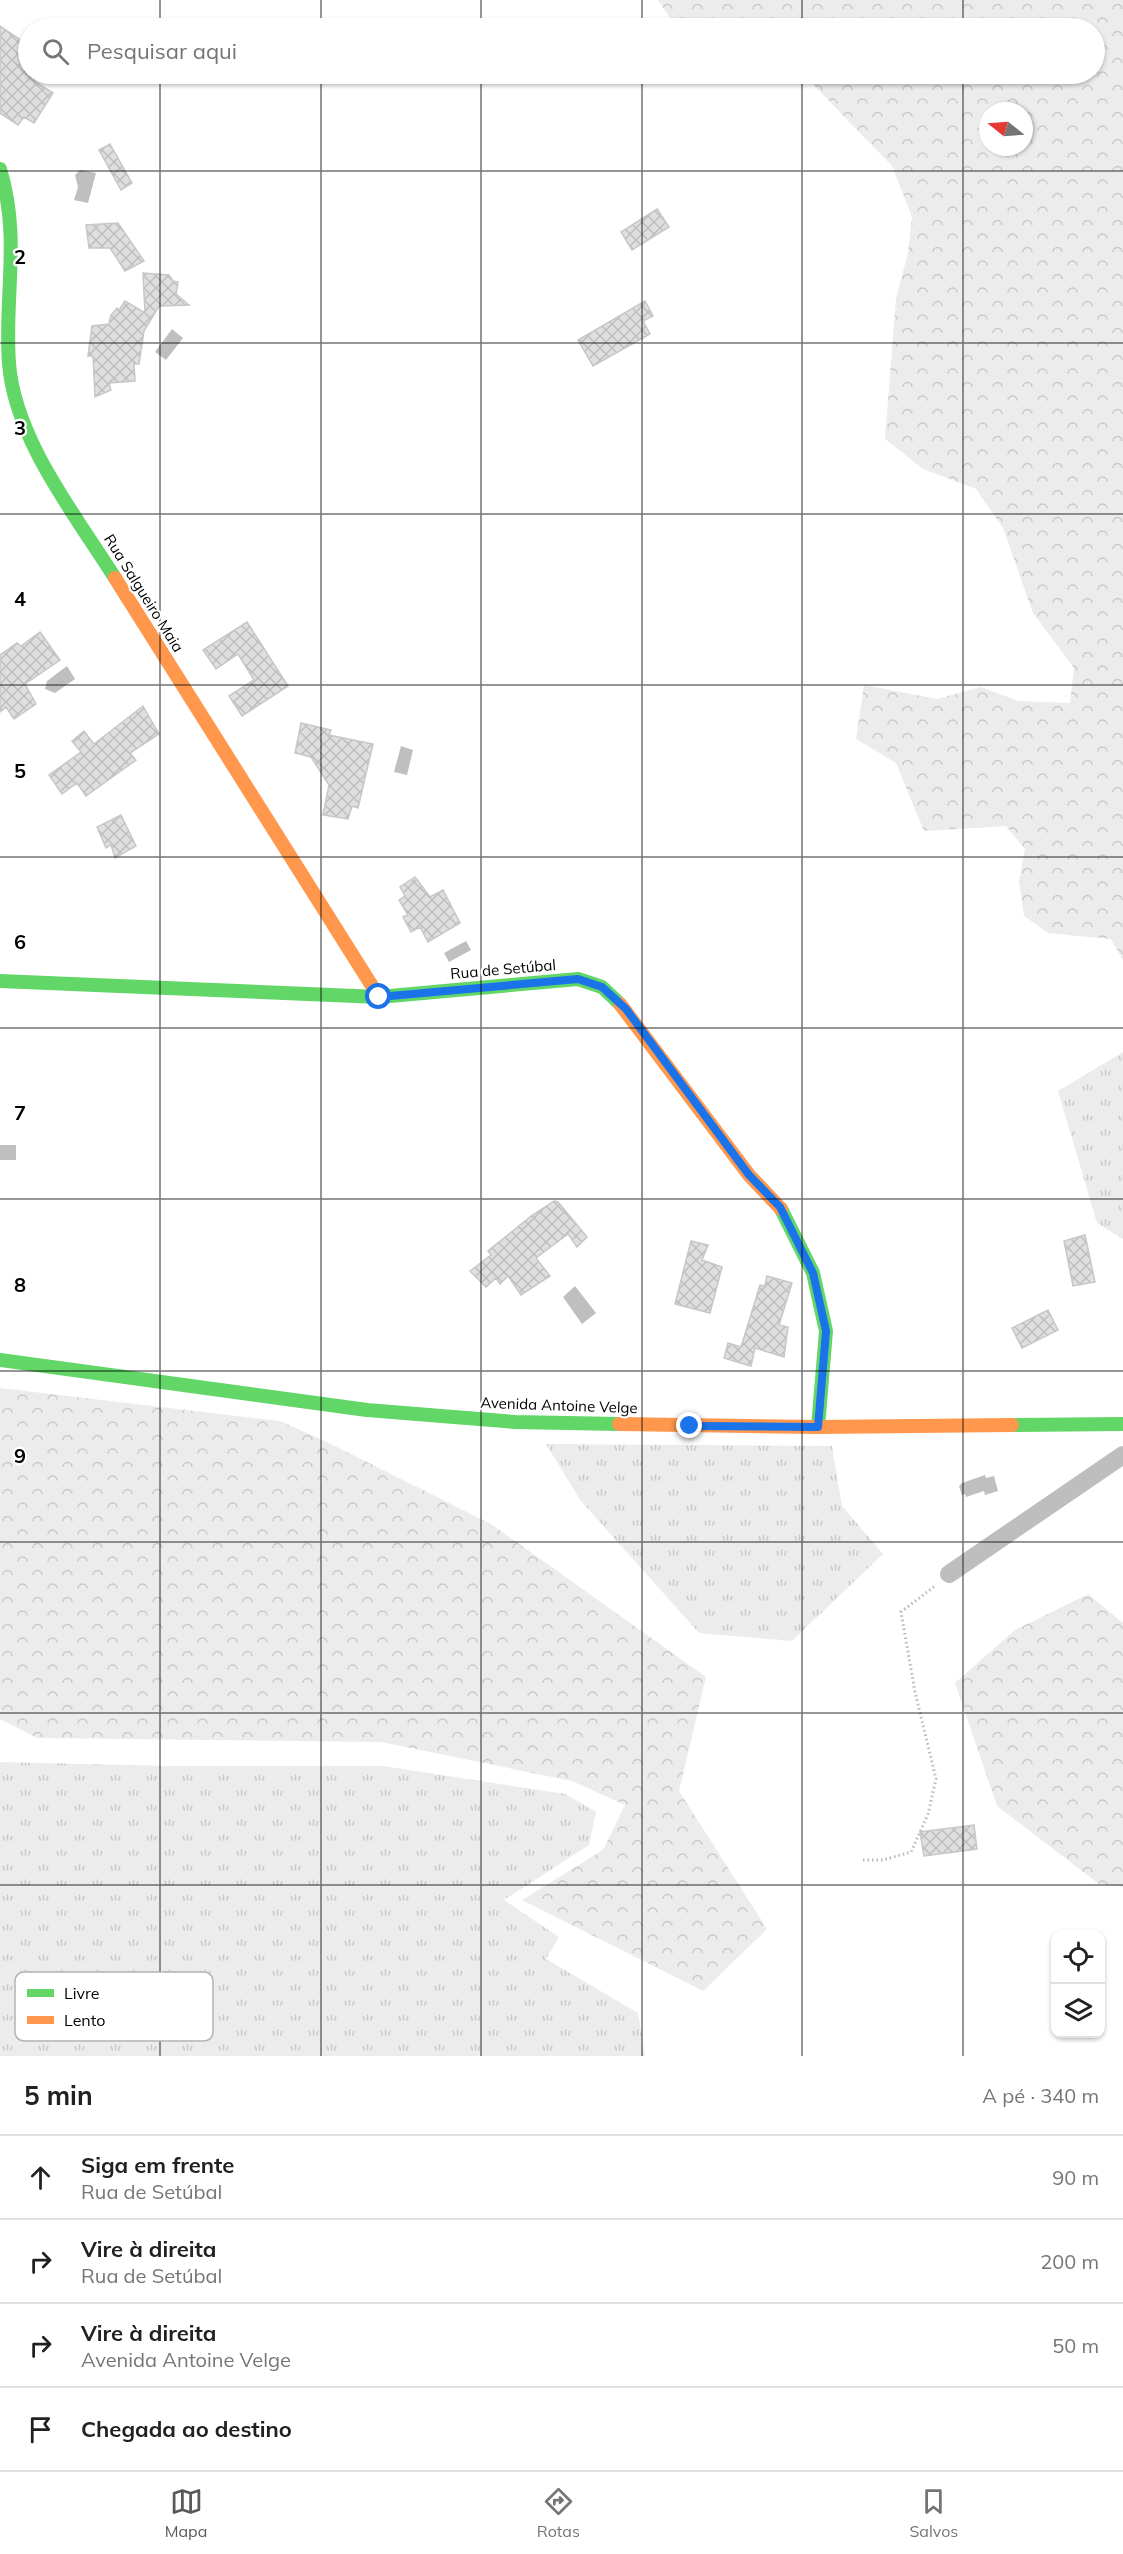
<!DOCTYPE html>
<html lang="pt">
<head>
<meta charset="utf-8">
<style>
	:root { --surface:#fff; --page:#f6f6f6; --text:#202124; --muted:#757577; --line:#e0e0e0; --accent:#595959 }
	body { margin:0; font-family:Mulish,sans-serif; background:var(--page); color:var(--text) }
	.controls { position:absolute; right:18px; bottom:18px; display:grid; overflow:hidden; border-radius:12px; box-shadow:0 2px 4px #0004 }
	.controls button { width:54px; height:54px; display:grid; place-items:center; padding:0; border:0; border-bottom:2px solid var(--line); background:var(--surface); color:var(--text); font:30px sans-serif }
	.compass { position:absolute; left:979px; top:102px; width:54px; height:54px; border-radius:50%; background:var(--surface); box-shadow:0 2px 4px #0004; rotate:287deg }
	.stop { position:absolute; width:18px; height:18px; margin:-14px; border:4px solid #1a73e8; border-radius:50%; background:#fff }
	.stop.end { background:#1a73e8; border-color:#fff; box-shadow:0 2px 6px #0008 }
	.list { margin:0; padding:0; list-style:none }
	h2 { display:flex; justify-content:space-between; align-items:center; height:78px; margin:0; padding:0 24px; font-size:26px }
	h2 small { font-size:20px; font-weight:400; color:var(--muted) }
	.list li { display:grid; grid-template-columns:39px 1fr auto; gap:18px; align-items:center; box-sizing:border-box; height:84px; padding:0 24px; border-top:2px solid var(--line) }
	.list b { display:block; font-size:22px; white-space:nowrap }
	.list p { margin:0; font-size:20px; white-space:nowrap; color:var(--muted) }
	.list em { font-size:20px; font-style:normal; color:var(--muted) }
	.icon { flex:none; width:33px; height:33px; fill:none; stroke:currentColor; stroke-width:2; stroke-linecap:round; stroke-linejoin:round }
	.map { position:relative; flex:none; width:1123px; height:2056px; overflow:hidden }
	.search { position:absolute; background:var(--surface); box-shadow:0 2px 4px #0004; left:18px; right:18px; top:18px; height:66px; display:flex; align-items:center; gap:15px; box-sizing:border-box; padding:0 21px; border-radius:33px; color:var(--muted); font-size:22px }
	.sheet { height:414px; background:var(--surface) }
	nav { display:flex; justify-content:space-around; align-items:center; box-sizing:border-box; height:84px; border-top:2px solid var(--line); background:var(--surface); font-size:16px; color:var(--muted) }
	nav a { display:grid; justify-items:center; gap:3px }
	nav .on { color:var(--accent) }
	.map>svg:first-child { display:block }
	.grass { fill:url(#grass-tufts) }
	.forest { fill:url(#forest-crowns); fill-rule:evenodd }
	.water { fill:#bfbfbf }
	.building { fill:url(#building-cross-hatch); stroke:#c7c7c7; stroke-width:1.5 }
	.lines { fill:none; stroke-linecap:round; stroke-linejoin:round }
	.path { stroke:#b9b9b9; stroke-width:3; stroke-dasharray:1.5 3; stroke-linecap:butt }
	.street { stroke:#bebebe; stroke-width:18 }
	.fast { stroke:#63d668; stroke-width:14 }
	.slow { stroke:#ff974d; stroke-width:14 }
	.route { stroke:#1a73e8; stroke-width:8 }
	.grid { fill:none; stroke:#000; stroke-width:1.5; stroke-opacity:0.55 }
	.labels { text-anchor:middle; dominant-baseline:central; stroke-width:4.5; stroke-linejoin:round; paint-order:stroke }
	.street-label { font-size:15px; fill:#000; stroke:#fff }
	.key { fill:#fff; stroke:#b2b2b2; stroke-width:1.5 }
	.key-label { font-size:16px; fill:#000 }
	.grid-label { font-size:20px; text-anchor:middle; font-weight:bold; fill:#000; stroke:#fff; stroke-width:4.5; stroke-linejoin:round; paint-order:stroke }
</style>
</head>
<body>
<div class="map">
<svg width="1123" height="2056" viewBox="0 0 1123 2056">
	<defs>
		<pattern id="grass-tufts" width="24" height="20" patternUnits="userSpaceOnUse" patternTransform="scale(1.5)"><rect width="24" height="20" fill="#ececec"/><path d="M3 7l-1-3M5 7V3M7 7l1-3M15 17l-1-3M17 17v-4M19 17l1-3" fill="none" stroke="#c9c9c9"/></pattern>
		<pattern id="forest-crowns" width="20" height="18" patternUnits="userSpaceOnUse" patternTransform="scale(1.5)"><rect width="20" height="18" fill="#ececec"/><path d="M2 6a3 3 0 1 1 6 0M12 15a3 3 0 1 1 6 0" fill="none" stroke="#c9c9c9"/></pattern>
		<pattern id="building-cross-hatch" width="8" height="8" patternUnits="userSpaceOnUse" patternTransform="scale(1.5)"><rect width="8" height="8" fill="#dfdfdf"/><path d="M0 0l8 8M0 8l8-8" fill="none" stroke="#bebebe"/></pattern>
	</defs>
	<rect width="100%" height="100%" fill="#fff"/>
	<path class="grass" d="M 1123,1052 L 1123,1239 L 1097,1223 L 1058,1091 Z
		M 546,1444 L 832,1446 L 842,1506 L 883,1554 L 792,1641 L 699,1633 L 581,1501 Z
		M 0,1762 L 167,1766 L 383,1766 L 565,1794 L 596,1812 L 589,1845 L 504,1900 L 559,1937 L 546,1959 L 638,2013 L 645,2056 L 0,2056 Z"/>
	<path class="forest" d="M 658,0 L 1123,0 L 1123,960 L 1111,939 L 1048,933 L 1024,916 L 1019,881 L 1025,849 L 1006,826 L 924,831 L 896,763 L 856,739 L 864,685 L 937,699 L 981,687 L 1018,701 L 1070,703 L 1074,668 L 1033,613 L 1003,528 L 976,489 L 923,469 L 885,439 L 896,298 L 908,253 L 912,217 L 892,166 L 803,74 L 1094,74 L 1094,28 L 677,28 ZM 988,111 L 1024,111 L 1024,147 L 988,147 Z
		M 0,1388 L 280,1421 L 329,1443 L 491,1524 L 706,1677 L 679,1791 L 767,1929 L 703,1991 L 522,1900 L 603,1850 L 625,1805 L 572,1781 L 381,1742 L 37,1738 L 0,1719 Z
		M 1088,1594 L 1123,1623 L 1123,1887 L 1099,1884 L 997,1806 L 955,1683 L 1015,1630 Z"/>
	<path class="water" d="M 80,170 L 96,173 L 88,203 L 74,200 L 78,187 L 75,175 Z
		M 172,329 L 183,338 L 166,360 L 155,352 Z
		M 67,666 L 75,679 L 55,693 L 45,689 L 47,681 Z
		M 401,746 L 413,750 L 407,775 L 394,772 Z
		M 466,941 L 471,950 L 449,962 L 444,953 Z
		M 0,1145 L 16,1145 L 16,1160 L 0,1160 Z
		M 575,1286 L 596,1313 L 582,1324 L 563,1297 Z
		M 985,1475 L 986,1478 L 994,1476 L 998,1491 L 985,1495 L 984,1491 L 966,1497 L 965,1494 L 962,1495 L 959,1486 L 962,1483 Z"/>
	<path class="building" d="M 0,26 L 28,45 L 28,74 L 39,74 L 34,81 L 53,93 L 34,123 L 24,117 L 18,125 L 0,113 Z
		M 110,144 L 132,183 L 121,190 L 99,150 Z
		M 657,209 L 669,227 L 632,250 L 621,232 Z
		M 118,223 L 144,261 L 125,271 L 110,248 L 89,248 L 86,225 Z
		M 143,273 L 169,275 L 173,281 L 178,282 L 176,294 L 189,305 L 159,306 L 144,331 L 139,364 L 134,364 L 135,381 L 109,383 L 111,390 L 95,397 L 93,356 L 88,356 L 92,326 L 109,324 L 111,315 L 117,308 L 119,310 L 125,301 L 145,313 Z
		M 645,301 L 653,316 L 643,321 L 650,334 L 593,366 L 578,340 Z
		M 247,622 L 288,686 L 242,716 L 229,696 L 254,680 L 238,654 L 216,669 L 203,650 Z
		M 40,632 L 60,660 L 25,684 L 36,704 L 14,719 L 6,707 L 0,712 L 0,655 L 17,643 L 21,646 Z
		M 143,706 L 159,734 L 130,753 L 136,760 L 86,796 L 77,783 L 62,794 L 49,775 L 81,752 L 72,741 L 84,731 L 94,744 Z
		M 301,723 L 331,730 L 329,735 L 373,744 L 358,808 L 352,806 L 348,819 L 323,815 L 329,785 L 311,757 L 295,753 Z
		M 121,815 L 136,846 L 115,858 L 111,845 L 106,848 L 97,827 Z
		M 415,877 L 430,897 L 443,890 L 460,923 L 428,942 L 420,927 L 411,932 L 403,917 L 408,915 L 399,900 L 405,896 L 400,887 Z
		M 554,1201 L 558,1202 L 587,1237 L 577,1247 L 568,1234 L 536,1258 L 550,1276 L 521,1295 L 508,1276 L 500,1284 L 496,1278 L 486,1287 L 470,1271 L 491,1255 L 488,1251 L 531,1216 Z
		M 1085,1235 L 1095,1282 L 1073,1286 L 1064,1241 Z
		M 691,1241 L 708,1245 L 702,1260 L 722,1267 L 710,1313 L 675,1304 Z
		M 767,1276 L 792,1283 L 779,1325 L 788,1327 L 784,1357 L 755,1348 L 751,1366 L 724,1358 L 728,1343 L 741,1347 L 760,1285 L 765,1286 Z
		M 1048,1310 L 1058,1330 L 1022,1348 L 1012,1328 Z
		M 974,1825 L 977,1849 L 924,1856 L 920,1832 Z"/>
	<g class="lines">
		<path class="path" d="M 863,1860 L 883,1860 L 911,1852 L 928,1814 L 936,1779 L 915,1692 L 901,1612 L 936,1585"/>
		<path class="street" d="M 949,1574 L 1123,1455"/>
		<path class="fast" d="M 0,169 C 21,238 4,295 9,363 C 14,438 76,516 115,578
			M 0,981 L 379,997 L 578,979 L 602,987 L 620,1004
			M 781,1209 L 813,1273 L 826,1331 L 818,1427
			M 0,1360 L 367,1410 L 515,1422 L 619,1424
			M 1012,1425 L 1123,1424"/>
		<path class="slow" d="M 115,578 L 379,997
			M 620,1004 L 749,1175 L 781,1209
			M 619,1424 L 818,1427 L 1012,1425"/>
	</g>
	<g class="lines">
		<path class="route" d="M 379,997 L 578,979 L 602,987 L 626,1009 L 749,1175 L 780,1207 L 813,1273 L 826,1331 L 818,1427 L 690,1426"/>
	</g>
	<path class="grid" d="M 160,0 L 160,28M 321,0 L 321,28M 481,0 L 481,28M 642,0 L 642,28M 802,0 L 802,28M 963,0 L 963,28M 160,74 L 160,2056M 321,74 L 321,2056M 481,74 L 481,2056M 642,74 L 642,2056M 802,74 L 802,2056M 963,74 L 963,2056M 0,171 L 1123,171M 0,343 L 1123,343M 0,514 L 1123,514M 0,685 L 1123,685M 0,857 L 1123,857M 0,1028 L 1123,1028M 0,1199 L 1123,1199M 0,1371 L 1123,1371M 0,1542 L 1123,1542M 0,1713 L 1123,1713M 0,1885 L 1123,1885"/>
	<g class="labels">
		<g class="street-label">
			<text transform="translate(144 593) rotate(58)">Rua Salgueiro Maia</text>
			<text transform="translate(503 969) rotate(-5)">Rua de Setúbal</text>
			<text transform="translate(559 1405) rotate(2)">Avenida Antoine Velge</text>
		</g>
	</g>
	<rect x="15" y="1972" width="198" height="69" rx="9" class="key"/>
	<rect x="27" y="1989" width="27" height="8" fill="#63d668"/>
	<rect x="27" y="2016" width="27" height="8" fill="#ff974d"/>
	<g class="key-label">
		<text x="64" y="1999">Livre</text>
		<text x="64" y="2026">Lento</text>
	</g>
	<g class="grid-label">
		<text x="20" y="264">2</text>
		<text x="20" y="435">3</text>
		<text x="20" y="606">4</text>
		<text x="20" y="778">5</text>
		<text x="20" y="949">6</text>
		<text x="20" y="1120">7</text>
		<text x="20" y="1292">8</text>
		<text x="20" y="1463">9</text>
	</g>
</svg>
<div class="controls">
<button><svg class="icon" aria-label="locate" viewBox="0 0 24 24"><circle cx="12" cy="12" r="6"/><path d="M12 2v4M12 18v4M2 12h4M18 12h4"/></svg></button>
<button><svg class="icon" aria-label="layers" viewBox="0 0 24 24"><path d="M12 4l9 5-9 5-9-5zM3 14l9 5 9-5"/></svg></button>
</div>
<svg class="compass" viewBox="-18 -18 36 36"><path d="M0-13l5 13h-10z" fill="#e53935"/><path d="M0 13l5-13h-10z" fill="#757577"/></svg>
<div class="stop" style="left:379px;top:997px"></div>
<div class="stop end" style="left:690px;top:1426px"></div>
<div class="search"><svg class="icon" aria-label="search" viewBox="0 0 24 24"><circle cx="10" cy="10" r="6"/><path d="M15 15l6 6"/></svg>Pesquisar aqui</div>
</div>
<section class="sheet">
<h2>5 min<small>A pé · 340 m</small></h2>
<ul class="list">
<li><svg class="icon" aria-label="ahead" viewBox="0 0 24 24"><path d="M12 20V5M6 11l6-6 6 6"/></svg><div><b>Siga em frente</b><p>Rua de Setúbal</p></div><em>90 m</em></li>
<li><svg class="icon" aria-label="right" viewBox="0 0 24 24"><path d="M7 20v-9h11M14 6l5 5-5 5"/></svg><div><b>Vire à direita</b><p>Rua de Setúbal</p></div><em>200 m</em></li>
<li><svg class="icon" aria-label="right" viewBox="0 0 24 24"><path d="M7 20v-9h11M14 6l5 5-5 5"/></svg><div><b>Vire à direita</b><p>Avenida Antoine Velge</p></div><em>50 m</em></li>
<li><svg class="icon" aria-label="arrive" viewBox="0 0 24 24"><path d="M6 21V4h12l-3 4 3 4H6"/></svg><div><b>Chegada ao destino</b></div></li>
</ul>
</section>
<nav>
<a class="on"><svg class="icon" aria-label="map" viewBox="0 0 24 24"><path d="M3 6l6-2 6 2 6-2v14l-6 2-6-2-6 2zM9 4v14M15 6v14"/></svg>Mapa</a>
<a><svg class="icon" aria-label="directions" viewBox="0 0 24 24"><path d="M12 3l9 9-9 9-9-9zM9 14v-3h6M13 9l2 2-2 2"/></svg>Rotas</a>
<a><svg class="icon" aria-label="saved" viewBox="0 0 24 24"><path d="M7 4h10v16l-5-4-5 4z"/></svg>Salvos</a>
</nav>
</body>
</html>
